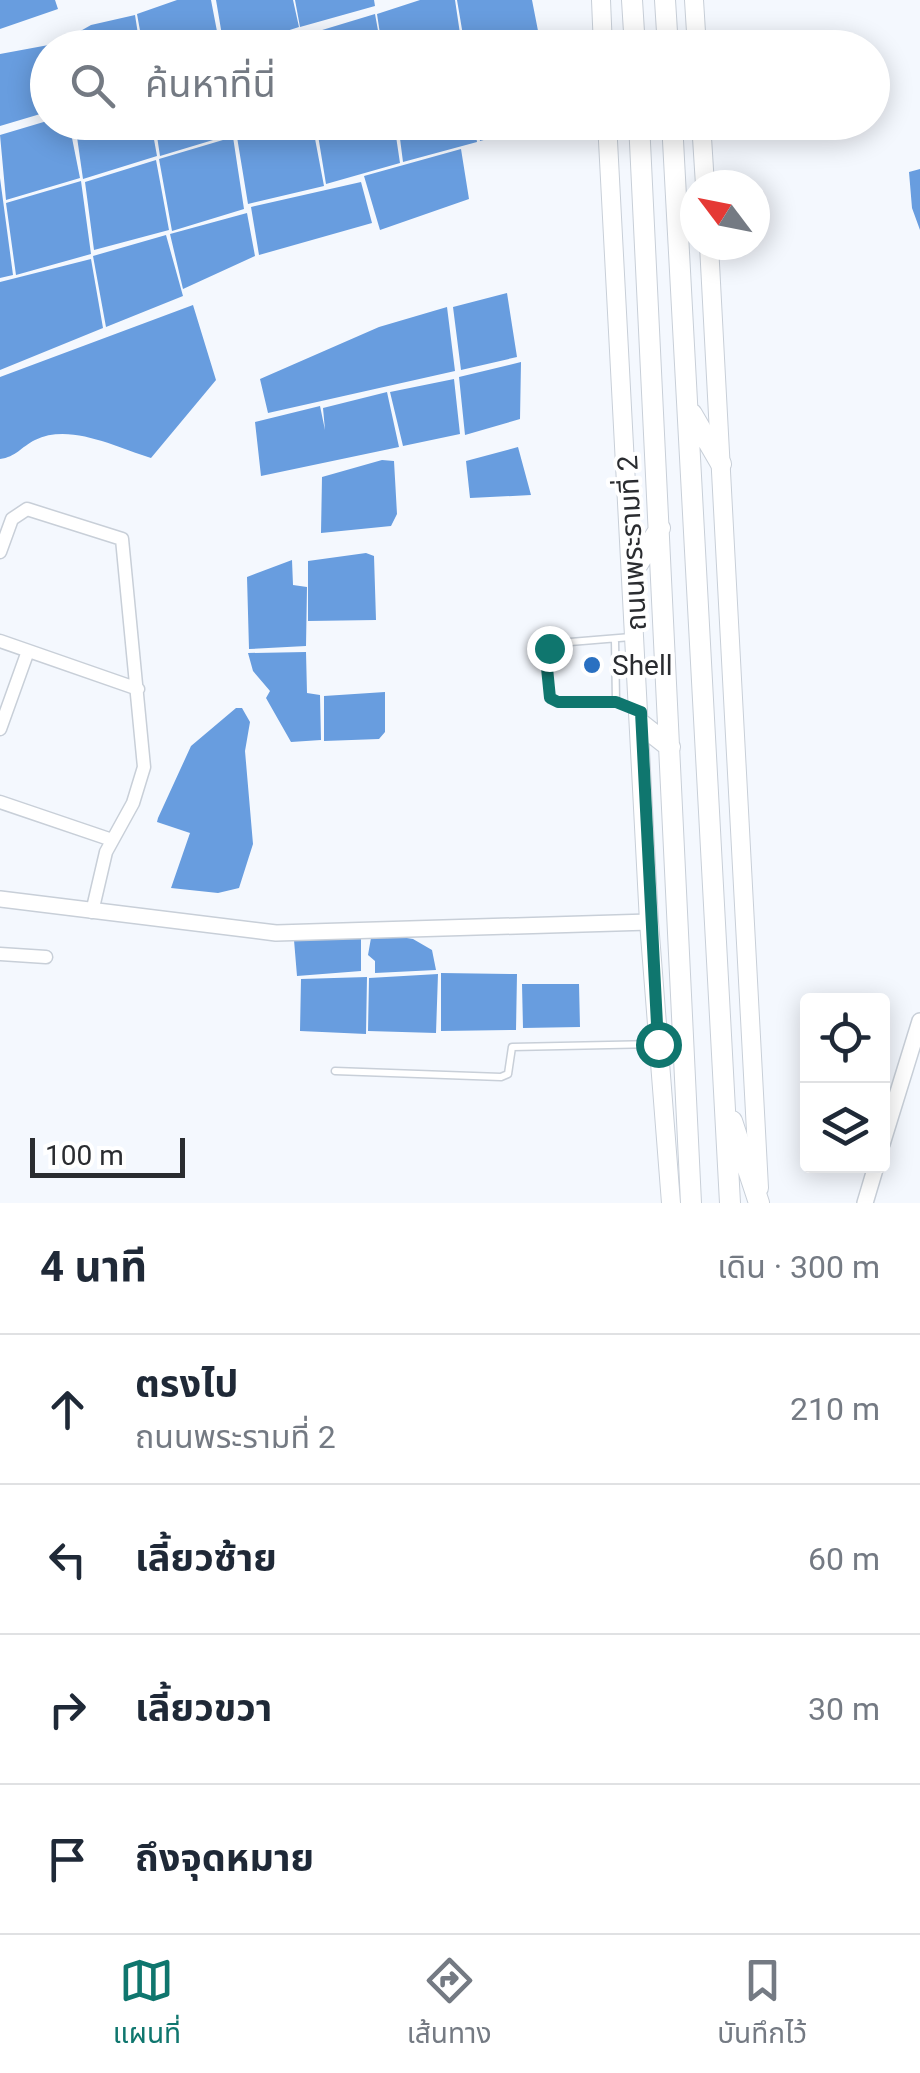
<!DOCTYPE html>
<html lang="th">
<head>
<meta charset="utf-8">
<style>
	:root { --surface:#fff; --page:#f2f2f3; --text:#1f2937; --muted:#747a83; --line:#e0e1e3; --accent:#0f766e }
	body { margin:0; font-family:Roboto,"Noto Sans Thai",sans-serif; background:var(--page); color:var(--text) }
	.controls { position:absolute; right:30px; bottom:30px; display:grid; overflow:hidden; border-radius:10px; box-shadow:0 5px 25px #0003 }
	.controls button { width:90px; height:90px; display:grid; place-items:center; padding:0; border:0; border-bottom:2px solid var(--line); background:var(--surface); color:var(--text); font:50px sans-serif }
	.compass { position:absolute; left:680px; top:170px; width:90px; height:90px; border-radius:50%; background:var(--surface); box-shadow:0 5px 25px #0003; rotate:302deg }
	.scale { position:absolute; left:30px; bottom:25px; width:155px; box-sizing:border-box; padding-left:10px; border:5px solid #2a2c30; border-top:0; font-size:28px; line-height:35px; white-space:nowrap; color:#2a2c30; -webkit-text-stroke:8px #fff; paint-order:stroke }
	.stop { position:absolute; width:30px; height:30px; margin:-22px; border:8px solid #0f766e; border-radius:50%; background:#fff }
	.stop.end { background:#0f766e; border-color:#fff; box-shadow:0 2px 10px #0008 }
	.list { margin:0; padding:0; list-style:none }
	h2 { display:flex; justify-content:space-between; align-items:center; height:130px; margin:0; padding:0 40px; font-size:42px }
	h2 small { font-size:32px; font-weight:400; color:var(--muted) }
	.list li { display:grid; grid-template-columns:65px 1fr auto; gap:30px; align-items:center; box-sizing:border-box; height:150px; padding:0 40px; border-top:2px solid var(--line) }
	.list b { display:block; font-size:38px; white-space:nowrap }
	.list p { margin:0; font-size:32px; white-space:nowrap; color:var(--muted) }
	.list em { font-size:32px; font-style:normal; color:var(--muted) }
	.icon { flex:none; width:55px; height:55px; fill:none; stroke:currentColor; stroke-width:2; stroke-linecap:round; stroke-linejoin:round }
	.map { position:relative; flex:none; width:920px; height:1203px; overflow:hidden }
	.search { position:absolute; background:var(--surface); box-shadow:0 5px 25px #0003; left:30px; right:30px; top:30px; height:110px; display:flex; align-items:center; gap:25px; box-sizing:border-box; padding:0 35px; border-radius:55px; color:var(--muted); font-size:38px }
	.sheet { height:730px; background:var(--surface) }
	nav { display:flex; justify-content:space-around; align-items:center; box-sizing:border-box; height:140px; border-top:2px solid var(--line); background:var(--surface); font-size:28px; color:var(--muted) }
	nav a { display:grid; justify-items:center; gap:5px }
	nav .on { color:var(--accent) }
	.map>svg:first-child { display:block }
	.water { fill:#689ddf }
	.lines { fill:none; stroke-linecap:round; stroke-linejoin:round }
	.service-casing { stroke:#c8cfd8; stroke-width:9 }
	.minor-casing { stroke:#c8cfd8; stroke-width:15 }
	.tertiary-casing { stroke:#c8cfd8; stroke-width:18 }
	.secondary-casing { stroke:#c8cfd8; stroke-width:20 }
	.trunk-casing { stroke:#c8cfd8; stroke-width:22 }
	.service { stroke:#fff; stroke-width:6 }
	.minor { stroke:#fff; stroke-width:12 }
	.tertiary { stroke:#fff; stroke-width:15 }
	.secondary { stroke:#fff; stroke-width:18 }
	.trunk { stroke:#fff; stroke-width:20 }
	.route { stroke:#0f766e; stroke-width:12 }
	.poi-dot { fill:#2a70c1; stroke:#fff; stroke-width:4 }
	.labels { text-anchor:middle; dominant-baseline:central; stroke-width:8; stroke-linejoin:round; paint-order:stroke }
	.street-label { font-size:28px; fill:#2a2c30; stroke:#fff }
	.poi-label { font-size:28px; fill:#2a2c30; stroke:#fff; text-anchor:start }
</style>
</head>
<body>
<div class="map">
<svg width="920" height="1203" viewBox="0 0 920 1203">
	<rect width="100%" height="100%" fill="#f4f8fe"/>
	<path class="water" d="M 0,0 L 55,0 L 58,9 L 0,29 Z
		M 177,0 L 211,0 L 220,47 L 143,47 L 137,14 Z
		M 216,0 L 293,0 L 299,27 L 237,47 L 224,47 Z
		M 295,0 L 374,0 L 375,6 L 300,27 Z
		M 420,0 L 455,0 L 462,47 L 382,47 L 377,14 Z
		M 457,0 L 532,0 L 540,41 L 518,47 L 465,47 Z
		M 375,14 L 381,47 L 301,47 L 299,37 Z
		M 135,15 L 140,47 L 62,47 L 61,42 L 91,25 Z
		M 54,44 L 48,48 L 47,112 L 0,126 L 0,54 Z
		M 47,121 L 69,123 L 80,178 L 6,200 L 0,135 Z
		M 285,122 L 312,123 L 324,186 L 248,204 L 237,137 Z
		M 75,123 L 151,123 L 157,156 L 83,179 Z
		M 155,123 L 231,123 L 233,134 L 160,156 Z
		M 316,123 L 394,123 L 400,163 L 326,184 Z
		M 398,123 L 474,123 L 477,142 L 403,162 Z
		M 477,123 L 477,122 L 546,123 L 480,141 Z
		M 233,137 L 244,209 L 172,231 L 159,159 Z
		M 461,149 L 469,199 L 380,230 L 364,176 Z
		M 156,160 L 169,230 L 94,250 L 85,182 Z
		M 920,169 L 920,230 L 912,208 L 909,172 Z
		M 0,178 L 13,275 L 0,278 Z
		M 81,181 L 91,254 L 16,275 L 6,203 Z
		M 361,182 L 372,223 L 259,255 L 251,207 Z
		M 247,213 L 255,256 L 183,289 L 170,234 Z
		M 166,235 L 183,296 L 106,327 L 93,256 Z
		M 91,259 L 103,328 L 0,370 L 0,282 Z
		M 507,293 L 517,357 L 461,370 L 453,307 Z
		M 193,305 L 216,380 L 151,458 C 115,447 70,423 35,440 C 21,447 16,457 0,459 L 0,377 Z
		M 447,307 L 455,371 L 268,413 L 260,379 L 379,327 Z
		M 521,362 L 520,419 L 465,435 L 459,377 Z
		M 454,379 L 460,434 L 403,446 L 390,392 Z
		M 387,392 L 399,447 L 261,476 L 255,422 L 320,406 L 325,430 L 323,408 Z
		M 518,447 L 531,495 L 470,498 L 466,461 Z
		M 382,460 L 394,461 L 397,514 L 391,526 L 321,533 L 322,477 Z
		M 366,553 L 374,556 L 376,620 L 308,621 L 308,561 Z
		M 292,560 L 293,585 L 307,587 L 306,646 L 249,649 L 247,577 Z
		M 306,652 L 307,693 L 320,695 L 321,740 L 291,742 L 266,698 L 270,691 L 253,671 L 248,653 Z
		M 385,692 L 385,732 L 379,739 L 324,741 L 324,696 Z
		M 236,708 L 242,708 L 250,722 L 245,751 L 253,844 L 239,888 L 218,893 L 171,888 L 190,833 L 157,822 L 158,818 L 191,746 Z
		M 388,935 L 413,939 L 432,950 L 436,970 L 375,973 L 375,961 L 368,955 L 371,938 Z
		M 361,936 L 361,971 L 297,976 L 294,940 Z
		M 441,973 L 517,974 L 516,1030 L 441,1031 Z
		M 438,974 L 436,1033 L 368,1031 L 369,978 Z
		M 367,977 L 366,1034 L 300,1031 L 301,979 Z
		M 522,984 L 579,984 L 580,1027 L 523,1028 Z"/>
	<g class="lines">
		<defs>
			<path id="service" d="M 631,637 L 558,643 L 549,648 L 546,658 L 550,698 L 558,702 L 616,702 L 635,709
				M 615,640 L 616,702
				M 335,1071 L 501,1077 L 508,1074 L 512,1047 L 657,1044"/>
			<path id="minor" d="M 0,552 L 12,519 L 27,509 L 122,539 L 144,767 L 133,803 L 106,852 L 92,912
				M 0,641 L 138,689
				M 0,729 L 28,651
				M 0,802 L 112,840
				M 0,954 L 46,957"/>
			<path id="tertiary" d="M 0,899 L 276,933 L 649,922
				M 882,1144 L 920,1021
				M 865,1203 L 876,1166"/>
			<path id="secondary" d="M 601,0 L 603,48
				M 694,0 L 697,48
				M 607,122 L 649,922 L 671,1203
				M 701,122 L 705,185
				M 709,245 L 759,1188"/>
			<path id="trunk" d="M 632,0 L 635,48
				M 665,0 L 668,48
				M 639,122 L 691,1203
				M 672,122 L 730,1203
				M 692,414 L 721,464
				M 633,572 L 660,528
				M 642,725 L 670,747
				M 732,1121 L 759,1203"/>
		</defs>
		<use href="#service" class="service-casing"/>
		<use href="#minor" class="minor-casing"/>
		<use href="#tertiary" class="tertiary-casing"/>
		<use href="#secondary" class="secondary-casing"/>
		<use href="#trunk" class="trunk-casing"/>
		<use href="#service" class="service"/>
		<use href="#minor" class="minor"/>
		<use href="#tertiary" class="tertiary"/>
		<use href="#secondary" class="secondary"/>
		<use href="#trunk" class="trunk"/>
	</g>
	<g class="lines">
		<path class="route" d="M 549,648 L 546,658 L 550,698 L 558,702 L 616,702 L 641,712 L 658,1044"/>
	</g>
	<circle class="poi-dot" cx="592" cy="665" r="10"/>
	<g class="labels">
		<g class="street-label">
			<text transform="translate(632 543) rotate(-93)">ถนนพระรามที่ 2</text>
		</g>
		<g class="poi-label">
			<text x="612" y="665">Shell</text>
		</g>
	</g>
</svg>
<div class="controls">
<button><svg class="icon" aria-label="locate" viewBox="0 0 24 24"><circle cx="12" cy="12" r="6"/><path d="M12 2v4M12 18v4M2 12h4M18 12h4"/></svg></button>
<button><svg class="icon" aria-label="layers" viewBox="0 0 24 24"><path d="M12 4l9 5-9 5-9-5zM3 14l9 5 9-5"/></svg></button>
</div>
<svg class="compass" viewBox="-18 -18 36 36"><path d="M0-13l5 13h-10z" fill="#e53935"/><path d="M0 13l5-13h-10z" fill="#747a83"/></svg>
<div class="scale">100 m</div>
<div class="stop" style="left:658px;top:1044px"></div>
<div class="stop end" style="left:549px;top:648px"></div>
<div class="search"><svg class="icon" aria-label="search" viewBox="0 0 24 24"><circle cx="10" cy="10" r="6"/><path d="M15 15l6 6"/></svg>ค้นหาที่นี่</div>
</div>
<section class="sheet">
<h2>4 นาที<small>เดิน · 300 m</small></h2>
<ul class="list">
<li><svg class="icon" aria-label="ahead" viewBox="0 0 24 24"><path d="M12 20V5M6 11l6-6 6 6"/></svg><div><b>ตรงไป</b><p>ถนนพระรามที่ 2</p></div><em>210 m</em></li>
<li><svg class="icon" aria-label="left" viewBox="0 0 24 24"><path d="M17 20v-9H6M10 6l-5 5 5 5"/></svg><div><b>เลี้ยวซ้าย</b></div><em>60 m</em></li>
<li><svg class="icon" aria-label="right" viewBox="0 0 24 24"><path d="M7 20v-9h11M14 6l5 5-5 5"/></svg><div><b>เลี้ยวขวา</b></div><em>30 m</em></li>
<li><svg class="icon" aria-label="arrive" viewBox="0 0 24 24"><path d="M6 21V4h12l-3 4 3 4H6"/></svg><div><b>ถึงจุดหมาย</b></div></li>
</ul>
</section>
<nav>
<a class="on"><svg class="icon" aria-label="map" viewBox="0 0 24 24"><path d="M3 6l6-2 6 2 6-2v14l-6 2-6-2-6 2zM9 4v14M15 6v14"/></svg>แผนที่</a>
<a><svg class="icon" aria-label="directions" viewBox="0 0 24 24"><path d="M12 3l9 9-9 9-9-9zM9 14v-3h6M13 9l2 2-2 2"/></svg>เส้นทาง</a>
<a><svg class="icon" aria-label="saved" viewBox="0 0 24 24"><path d="M7 4h10v16l-5-4-5 4z"/></svg>บันทึกไว้</a>
</nav>
</body>
</html>
